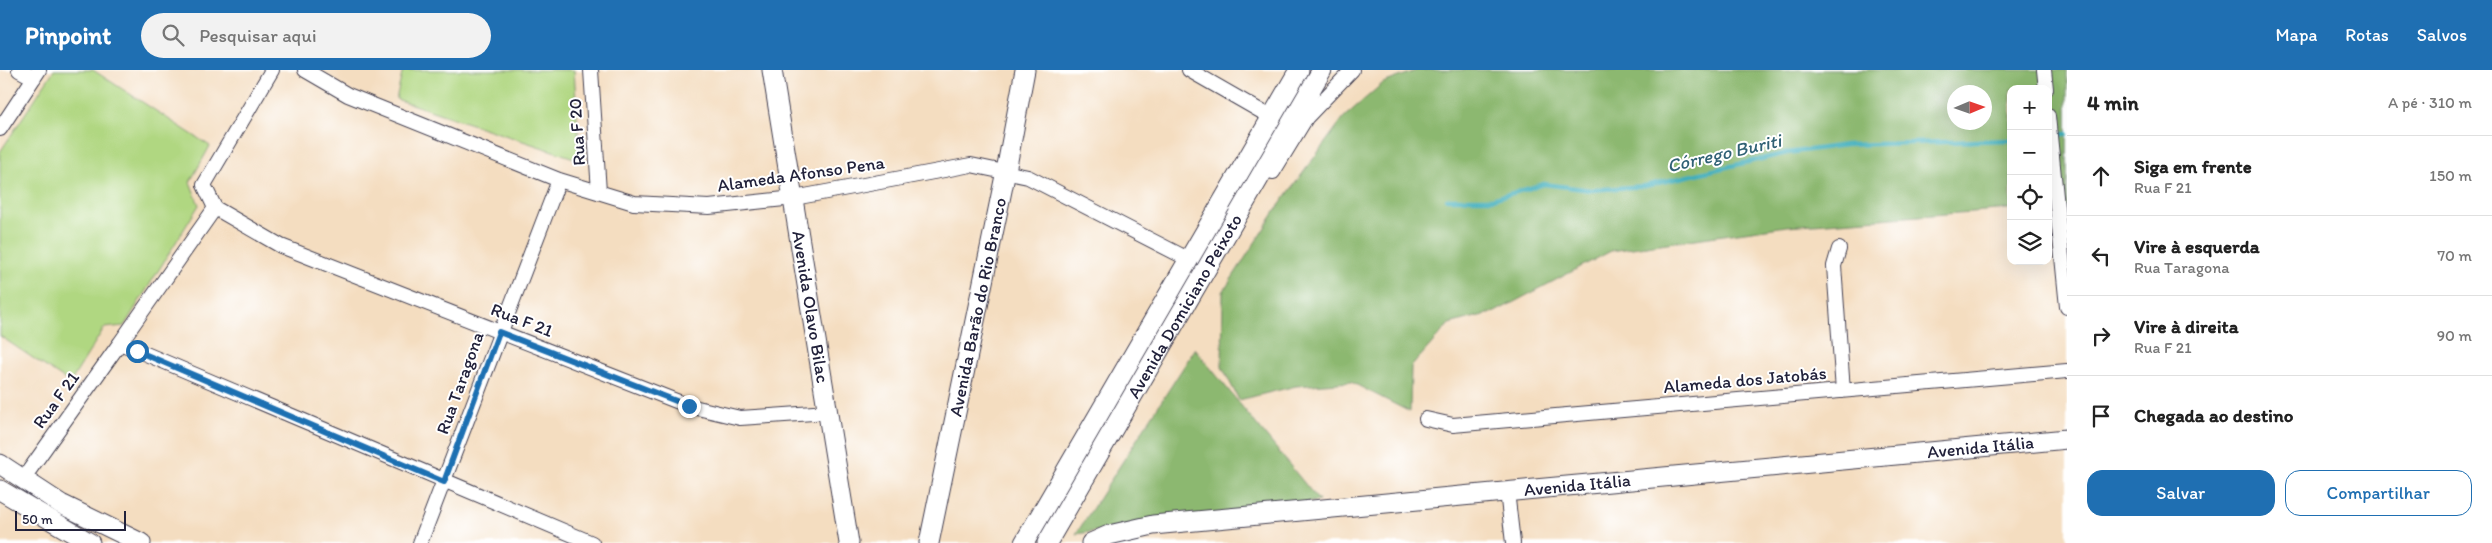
<!DOCTYPE html>
<html lang="pt">
<head>
<meta charset="utf-8">
<style>
	:root { --surface:#fff; --page:#f2f2f2; --text:#222; --muted:#767676; --line:#e0e0e0; --accent:#1f6fb2 }
	body { margin:0; font-family:Itim,sans-serif; background:var(--page); color:var(--text) }
	.controls { position:absolute; right:15px; top:15px; display:grid; overflow:hidden; border-radius:10px; box-shadow:0 5px 20px #0002 }
	.controls button { width:45px; height:45px; display:grid; place-items:center; padding:0; border:0; border-bottom:1px solid var(--line); background:var(--surface); color:var(--text); font:25px sans-serif }
	.compass { position:absolute; left:1947px; top:15px; width:45px; height:45px; border-radius:50%; background:var(--surface); box-shadow:0 5px 20px #0002; rotate:88deg }
	.scale { position:absolute; left:15px; bottom:12px; width:111px; box-sizing:border-box; padding-left:5px; border:2px solid #22223b; border-top:0; font-size:14px; line-height:18px; white-space:nowrap; color:#22223b; -webkit-text-stroke:4px #fff; paint-order:stroke }
	.stop { position:absolute; width:15px; height:15px; margin:-11px; border:4px solid #1f6fb2; border-radius:50%; background:#fff }
	.stop.end { background:#1f6fb2; border-color:#fff; box-shadow:0 1px 5px #0008 }
	.list { margin:0; padding:0; list-style:none }
	h2 { display:flex; justify-content:space-between; align-items:center; height:65px; margin:0; padding:0 20px; font-size:21px }
	h2 small { font-size:16px; font-weight:400; color:var(--muted) }
	.list li { display:grid; grid-template-columns:32px 1fr auto; gap:15px; align-items:center; box-sizing:border-box; height:80px; padding:0 20px; border-top:1px solid var(--line) }
	.list b { display:block; font-size:19px; white-space:nowrap }
	.list p { margin:0; font-size:16px; white-space:nowrap; color:var(--muted) }
	.list em { font-size:16px; font-style:normal; color:var(--muted) }
	.actions { display:flex; gap:10px; padding:15px 20px }
	.actions a { flex:1; padding:11px 0; border:1px solid var(--accent); border-radius:15px; text-align:center; font-size:18px; color:var(--accent) }
	.actions .main { background:var(--accent); color:#fff }
	.icon { flex:none; width:28px; height:28px; fill:none; stroke:currentColor; stroke-width:2; stroke-linecap:round; stroke-linejoin:round }
	.map { position:relative; flex:none; width:2067px; height:473px; overflow:hidden }
	header { display:flex; align-items:center; gap:30px; box-sizing:border-box; height:70px; padding:0 25px; background:var(--accent); color:#fff }
	header strong { font-size:24px }
	nav { display:flex; gap:28px; margin-inline-start:auto; font-size:18px }
	.search { width:350px; height:45px; background:var(--page); display:flex; align-items:center; gap:12px; box-sizing:border-box; padding:0 18px; border-radius:28px; color:var(--muted); font-size:19px }
	main { display:flex }
	aside { flex:1; background:var(--surface) }
	.map>svg:first-child { display:block }
	.green { fill:#b0d781; stroke:#697c5e }
	.forest { fill:#8cb86f; stroke:#576d55; fill-rule:evenodd }
	.lines { fill:none; stroke-linecap:round; stroke-linejoin:round }
	.stream { stroke:#40aebc; stroke-width:4.5 }
	.street-casing { stroke:#423e4f; stroke-width:16 }
	.secondary-casing { stroke:#423e4f; stroke-width:21 }
	.street { stroke:#fff; stroke-width:14 }
	.secondary { stroke:#fff; stroke-width:19 }
	.route { stroke:#1f6fb2; stroke-width:6 }
	.labels { text-anchor:middle; dominant-baseline:central; stroke-width:4; stroke-linejoin:round; paint-order:stroke }
	.street-label { font-size:18px; fill:#22223b; stroke:#fff }
	.water-label { font-size:19px; font-style:italic; fill:#306175; stroke:#fff }
</style>
</head>
<body>
<header>
<strong>Pinpoint</strong>
<div class="search"><svg class="icon" aria-label="search" viewBox="0 0 24 24"><circle cx="10" cy="10" r="6"/><path d="M15 15l6 6"/></svg>Pesquisar aqui</div>
<nav><a>Mapa</a><a>Rotas</a><a>Salvos</a></nav>
</header>
<main>
<div class="map">
<svg width="2067" height="473" viewBox="0 0 2067 473">
	<rect width="100%" height="100%" fill="#fff"/>
	<filter id="ink" filterUnits="userSpaceOnUse"><feTurbulence type="fractalNoise" baseFrequency=".02" numOctaves="2"/><feDisplacementMap in="SourceGraphic" scale="10" xChannelSelector="R" yChannelSelector="G"/><feConvolveMatrix kernelMatrix="1 2 1 2 8 2 1 2 1" color-interpolation-filters="sRGB"/></filter>
	<filter id="wash" filterUnits="userSpaceOnUse"><feTurbulence type="fractalNoise" baseFrequency=".0096" numOctaves="4" result="noise"/><feDisplacementMap in="SourceGraphic" scale="20" xChannelSelector="R" yChannelSelector="G"/><feGaussianBlur stdDeviation="1.12" result="paint"/><feColorMatrix in="noise" values="0 0 0 0 0 0 0 0 0 0 0 0 0 0 0 0 0 1.4 0 .05"/><feComposite in="paint" operator="in"/></filter>
	<g filter="url(#wash)">
		<rect width="100%" height="100%" fill="#f4ddc0"/>
		<path class="green" d="M 54,0 L 93,0 L 210,76 L 190,112 L 199,135 L 124,256 L 104,258 L 70,313 L 0,266 L 0,82 Z
			M 403,0 L 574,0 L 580,90 L 396,29 Z"/>
		<path class="forest" d="M 1418,0 L 2067,0 L 2067,141 L 2048,140 L 2048,19 L 2011,19 L 2011,139 L 1787,156 L 1611,181 L 1495,242 L 1449,254 L 1411,297 L 1410,342 L 1351,312 L 1296,316 L 1239,330 L 1222,297 L 1223,222 L 1278,137 L 1344,47 L 1383,13 ZM 1954,22 L 1984,22 L 1984,52 L 1954,52 Z
			M 1195,279 L 1319,431 L 1076,464 Z"/>
		<g class="lines">
			<path class="stream" d="M 2052,65 L 2067,64
				M 1447,129 L 1492,129 L 1544,114 L 1591,120 L 1645,116 L 1787,83 L 1846,75 L 2011,70"/>
		</g>
	</g>
	<g filter="url(#ink)">
		<g class="lines">
			<defs>
				<path id="street" d="M 19,0 L 34,8
					M 272,0 L 204,115 L 215,138 L 281,176 L 689,336 L 740,348 L 828,342
					M 305,0 L 348,25 L 559,110 L 634,133 L 709,137 L 794,128 L 971,95 L 1028,107 L 1188,189
					M 591,0 L 599,122
					M 1189,0 L 1271,47
					M 2044,0 L 2046,19
					M 2048,46 L 2067,237
					M 0,59 L 39,0
					M 1273,102 L 1306,48 L 1352,0
					M 215,138 L 120,273 L 592,473
					M 1839,179 L 1834,196 L 1843,321
					M 1426,349 L 1453,355 L 2067,301
					M 23,409 L 120,273
					M 1507,421 L 1513,473
					M 420,473 L 559,110"/>
				<g id="secondary">
					<path id="s1" d="M 772,0 L 849,473"/>
					<path d="M 0,394 L 61,434 L 141,473"/>
					<path d="M 0,420 L 90,473"/>
					<path id="s2" d="M 929,473 L 1006,101 L 1025,0"/>
					<path d="M 1024,473 L 1299,0"/>
					<path id="s3" d="M 1047,473 L 1322,0"/>
					<path id="s4" d="M 1091,473 L 1109,465 L 1153,455 L 2067,369"/>
				</g>
			</defs>
			<use href="#street" class="street-casing"/>
			<use href="#secondary" class="secondary-casing"/>
			<use href="#street" class="street"/>
			<use href="#secondary" class="secondary"/>
		</g>
	</g>
	<g class="lines" filter="url(#ink)">
		<path class="route" d="M 137,281 L 444,412 L 499,262 L 689,336"/>
	</g>
	<g class="labels">
		<g class="street-label">
			<text transform="translate(577 62) rotate(-94)">Rua F 20</text>
			<text transform="translate(801 104) rotate(-8)">Alameda Afonso Pena</text>
			<text stroke="none"><textPath href="#s1" startOffset="240">Avenida Olavo Bilac</textPath></text>
			<text stroke="none"><textPath href="#s3" startOffset="274">Avenida Domiciano Peixoto</textPath></text>
			<text stroke="none"><textPath href="#s2" startOffset="241">Avenida Barão do Rio Branco</textPath></text>
			<text transform="translate(522 250) rotate(21)">Rua F 21</text>
			<text transform="translate(1745 310) rotate(-5)">Alameda dos Jatobás</text>
			<text transform="translate(460 313) rotate(-70)">Rua Taragona</text>
			<text transform="translate(56 330) rotate(-54)">Rua F 21</text>
			<text stroke="none"><textPath href="#s4" startOffset="896">Avenida Itália</textPath></text>
			<text stroke="none"><textPath href="#s4" startOffset="491">Avenida Itália</textPath></text>
		</g>
		<g class="water-label">
			<text transform="translate(1724 83) rotate(-13)">Córrego Buriti</text>
		</g>
	</g>
</svg>
<div class="controls">
<button>+</button>
<button>−</button>
<button><svg class="icon" aria-label="locate" viewBox="0 0 24 24"><circle cx="12" cy="12" r="6"/><path d="M12 2v4M12 18v4M2 12h4M18 12h4"/></svg></button>
<button><svg class="icon" aria-label="layers" viewBox="0 0 24 24"><path d="M12 4l9 5-9 5-9-5zM3 14l9 5 9-5"/></svg></button>
</div>
<svg class="compass" viewBox="-18 -18 36 36"><path d="M0-13l5 13h-10z" fill="#e53935"/><path d="M0 13l5-13h-10z" fill="#767676"/></svg>
<div class="scale">50 m</div>
<div class="stop" style="left:137px;top:281px"></div>
<div class="stop end" style="left:689px;top:336px"></div>
</div>
<aside>
<h2>4 min<small>A pé · 310 m</small></h2>
<ul class="list">
<li><svg class="icon" aria-label="ahead" viewBox="0 0 24 24"><path d="M12 20V5M6 11l6-6 6 6"/></svg><div><b>Siga em frente</b><p>Rua F 21</p></div><em>150 m</em></li>
<li><svg class="icon" aria-label="left" viewBox="0 0 24 24"><path d="M17 20v-9H6M10 6l-5 5 5 5"/></svg><div><b>Vire à esquerda</b><p>Rua Taragona</p></div><em>70 m</em></li>
<li><svg class="icon" aria-label="right" viewBox="0 0 24 24"><path d="M7 20v-9h11M14 6l5 5-5 5"/></svg><div><b>Vire à direita</b><p>Rua F 21</p></div><em>90 m</em></li>
<li><svg class="icon" aria-label="arrive" viewBox="0 0 24 24"><path d="M6 21V4h12l-3 4 3 4H6"/></svg><div><b>Chegada ao destino</b></div></li>
</ul>
<div class="actions"><a class="main">Salvar</a><a>Compartilhar</a></div>
</aside>
</main>
</body>
</html>
